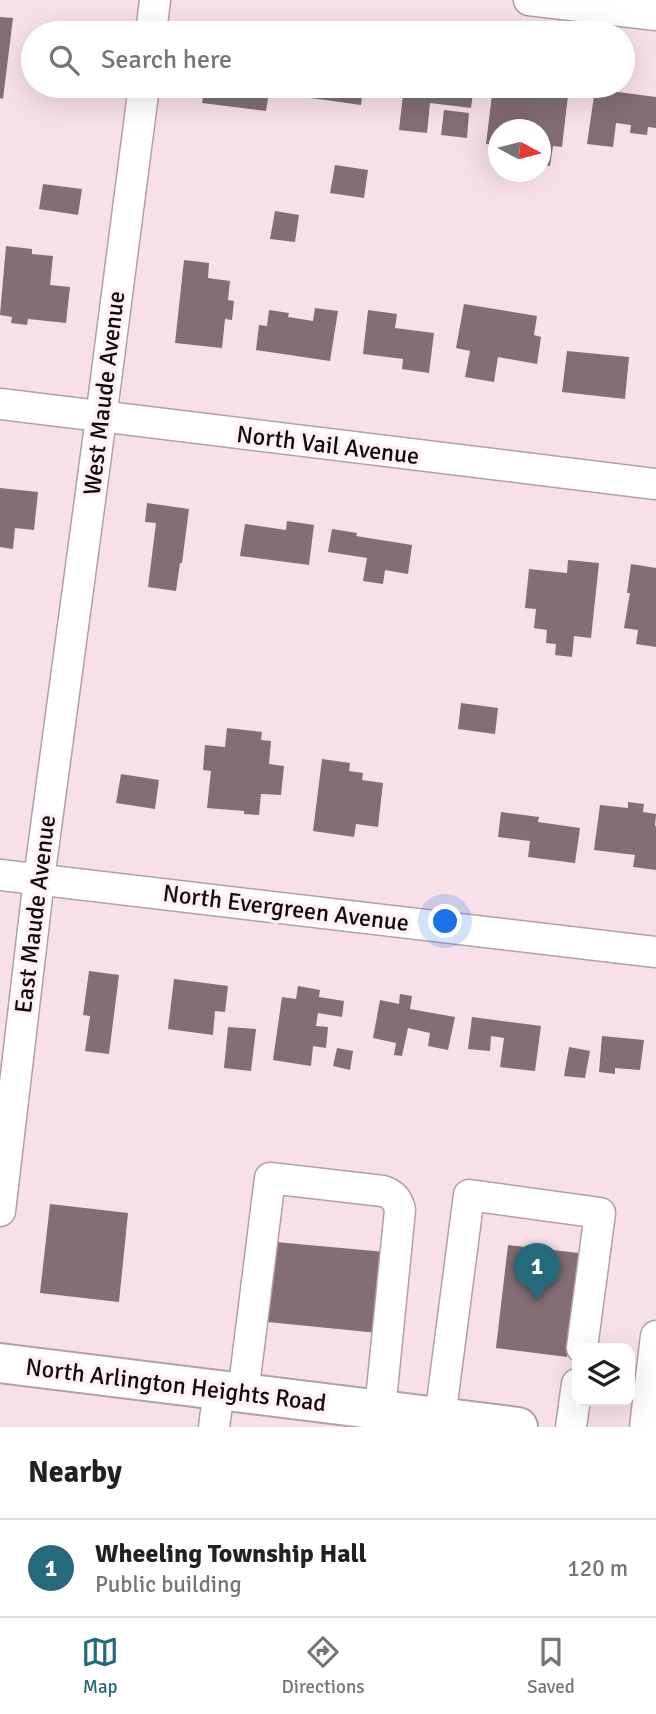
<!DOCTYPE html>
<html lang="en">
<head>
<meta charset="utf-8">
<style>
	:root { --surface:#fff; --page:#f2f2f2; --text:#202124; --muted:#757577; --line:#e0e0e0; --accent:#256a7a }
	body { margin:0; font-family:Signika,sans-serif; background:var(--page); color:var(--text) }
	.controls { position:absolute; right:21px; bottom:21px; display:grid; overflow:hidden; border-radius:14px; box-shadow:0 7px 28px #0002 }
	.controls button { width:63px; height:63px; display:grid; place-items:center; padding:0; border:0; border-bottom:2px solid var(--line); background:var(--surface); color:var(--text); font:35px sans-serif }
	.compass { position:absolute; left:488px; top:119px; width:63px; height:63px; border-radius:50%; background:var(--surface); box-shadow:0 7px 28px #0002; rotate:97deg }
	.you { position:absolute; left:446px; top:922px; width:24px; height:24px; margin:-18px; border:5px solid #fff; border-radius:50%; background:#1a73e8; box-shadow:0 0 0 10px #1a73e833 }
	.badge { display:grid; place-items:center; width:46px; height:46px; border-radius:50%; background:var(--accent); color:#fff; font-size:23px; font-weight:700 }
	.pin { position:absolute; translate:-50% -58px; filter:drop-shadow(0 2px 4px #0008) }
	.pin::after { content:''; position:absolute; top:37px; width:24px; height:21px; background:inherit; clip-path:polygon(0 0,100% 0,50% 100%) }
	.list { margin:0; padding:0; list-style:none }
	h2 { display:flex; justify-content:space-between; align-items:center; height:91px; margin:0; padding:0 28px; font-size:30px }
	h2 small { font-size:23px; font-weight:400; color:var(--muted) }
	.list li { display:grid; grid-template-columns:46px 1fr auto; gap:21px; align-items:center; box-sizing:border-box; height:98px; padding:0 28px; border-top:2px solid var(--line) }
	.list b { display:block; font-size:26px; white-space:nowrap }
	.list p { margin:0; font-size:23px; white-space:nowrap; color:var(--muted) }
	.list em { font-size:23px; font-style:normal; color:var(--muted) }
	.icon { flex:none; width:38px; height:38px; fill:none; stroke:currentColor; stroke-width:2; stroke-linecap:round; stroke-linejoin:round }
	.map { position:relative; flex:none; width:656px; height:1427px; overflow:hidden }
	.search { position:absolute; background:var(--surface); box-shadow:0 7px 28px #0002; left:21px; right:21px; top:21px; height:77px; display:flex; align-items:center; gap:18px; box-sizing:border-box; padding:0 24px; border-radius:38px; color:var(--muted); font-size:26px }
	.sheet { height:189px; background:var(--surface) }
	nav { display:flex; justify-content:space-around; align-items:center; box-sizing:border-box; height:98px; border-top:2px solid var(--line); background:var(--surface); font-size:19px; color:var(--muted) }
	nav a { display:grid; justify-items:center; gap:4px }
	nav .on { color:var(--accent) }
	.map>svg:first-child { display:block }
	.building { fill:#826e74 }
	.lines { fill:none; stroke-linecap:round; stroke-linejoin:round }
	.minor-casing { stroke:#b59fa6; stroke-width:33 }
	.major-casing { stroke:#b59fa6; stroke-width:42 }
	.minor { stroke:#fff; stroke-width:30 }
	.major { stroke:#fff; stroke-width:38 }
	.labels { text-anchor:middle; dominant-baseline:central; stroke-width:7; stroke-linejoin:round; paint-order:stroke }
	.street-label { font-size:24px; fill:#110a0c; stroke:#fef0f4 }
</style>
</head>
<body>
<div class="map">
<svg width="656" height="1427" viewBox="0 0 656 1427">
	<rect width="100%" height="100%" fill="#f7e0e7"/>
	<path class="building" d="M 0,17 L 13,18 L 3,99 L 0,98 Z
		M 59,24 L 91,28 L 90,33 L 57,33 Z
		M 205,86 L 270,86 L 266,111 L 202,103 Z
		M 290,86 L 363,86 L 361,105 L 289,95 Z
		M 404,86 L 474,86 L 471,108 L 430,103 L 427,133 L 399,130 Z
		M 493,86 L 522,86 L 522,90 L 541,93 L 542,86 L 569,87 L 562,147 L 553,146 L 550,166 L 540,165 L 540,130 L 498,130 L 498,146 L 486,144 Z
		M 595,89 L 656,97 L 656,128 L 648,127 L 647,135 L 630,133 L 631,125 L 616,123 L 613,147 L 587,144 Z
		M 444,110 L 469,113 L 467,138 L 441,135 Z
		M 335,165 L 368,170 L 364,198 L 330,193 Z
		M 43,184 L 82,189 L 78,215 L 39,209 Z
		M 275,211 L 299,215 L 295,242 L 270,239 Z
		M 6,246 L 32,249 L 32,254 L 53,256 L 50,285 L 70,287 L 66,323 L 28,319 L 27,325 L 11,323 L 12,317 L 0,315 Z
		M 184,260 L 209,263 L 208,278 L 230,281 L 228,300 L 234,301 L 232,320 L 225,319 L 222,348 L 175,343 Z
		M 464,304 L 537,316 L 534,335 L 541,337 L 537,364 L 498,357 L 494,382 L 465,377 L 470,351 L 456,348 Z
		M 315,308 L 338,311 L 330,361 L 256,350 L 259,325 L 267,326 L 269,310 L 289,313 L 288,317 L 313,321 Z
		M 368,310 L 397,314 L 395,328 L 434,333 L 429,373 L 402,369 L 403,359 L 363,354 Z
		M 567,351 L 629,357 L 625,399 L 562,392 Z
		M 0,488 L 38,492 L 34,530 L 15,528 L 13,549 L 0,547 Z
		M 147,503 L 189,509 L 182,563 L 180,563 L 176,591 L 148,587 L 156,523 L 145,522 Z
		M 287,521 L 314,525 L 309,565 L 240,556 L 245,524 L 286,530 Z
		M 332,529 L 357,533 L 356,536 L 412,545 L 408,574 L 385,570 L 383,584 L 363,581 L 367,558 L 328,552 Z
		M 568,560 L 599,563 L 591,638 L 574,636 L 572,657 L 555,655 L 556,644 L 546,643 L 547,630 L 534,628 L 536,609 L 525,608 L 529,569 L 567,573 Z
		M 631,564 L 656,568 L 656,647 L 636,644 L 638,630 L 624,628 L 630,593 L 627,593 Z
		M 461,703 L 498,708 L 495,734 L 458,729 Z
		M 227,728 L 262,732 L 261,740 L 271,741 L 269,764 L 284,766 L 281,795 L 261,794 L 259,815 L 244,814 L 244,811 L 207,808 L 211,771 L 203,770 L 205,745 L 225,747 Z
		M 322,759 L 350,763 L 349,771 L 363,773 L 362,780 L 383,783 L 378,827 L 356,824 L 354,837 L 313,831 Z
		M 121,774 L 159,780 L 155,809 L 116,803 Z
		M 628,802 L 644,804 L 643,812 L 656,814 L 655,826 L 656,826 L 656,870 L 633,867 L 635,855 L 594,850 L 600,805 L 628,808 Z
		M 501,812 L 539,817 L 538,822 L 580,828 L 575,863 L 528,857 L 530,841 L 498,837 Z
		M 89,971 L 119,975 L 109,1054 L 85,1051 L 90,1016 L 83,1015 Z
		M 174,979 L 228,986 L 225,1012 L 215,1011 L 213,1035 L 168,1029 Z
		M 298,986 L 320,990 L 319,997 L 344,1001 L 342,1017 L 318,1013 L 316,1026 L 328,1027 L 326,1048 L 313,1046 L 311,1066 L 273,1060 L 282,997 L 296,999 Z
		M 400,994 L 412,996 L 410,1009 L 455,1017 L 448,1050 L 428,1046 L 430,1033 L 408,1028 L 402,1056 L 394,1055 L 396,1043 L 373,1038 L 380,1000 L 399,1004 Z
		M 472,1017 L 541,1026 L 535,1071 L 500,1067 L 504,1038 L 491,1036 L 490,1051 L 468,1049 Z
		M 228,1027 L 256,1029 L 251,1071 L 224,1068 Z
		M 602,1036 L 644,1040 L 640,1070 L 615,1068 L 615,1074 L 599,1072 Z
		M 569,1047 L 590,1051 L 585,1078 L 564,1076 Z
		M 337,1048 L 353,1051 L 350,1070 L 333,1066 Z
		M 50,1204 L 128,1213 L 119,1302 L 40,1293 Z
		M 276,1242 L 385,1252 L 378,1333 L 268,1322 Z
		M 508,1245 L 579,1253 L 567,1357 L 496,1348 Z"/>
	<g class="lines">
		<defs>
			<path id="minor" d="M 529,0 L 656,15
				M 151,33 L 155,0
				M 0,404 L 656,484
				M 0,875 L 656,952
				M 0,1211 L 39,879 L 101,418 L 144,86
				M 243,1394 L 270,1178 L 383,1191 C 393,1194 398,1200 400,1210 L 380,1410
				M 440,1418 L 469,1195 L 600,1213 L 582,1348
				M 214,1427 L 219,1390
				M 571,1427 L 577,1384
				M 645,1427 L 656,1336"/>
			<path id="major" d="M 0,1363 L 518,1427"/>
		</defs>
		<use href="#minor" class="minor-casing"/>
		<use href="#major" class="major-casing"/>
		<use href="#minor" class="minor"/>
		<use href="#major" class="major"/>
	</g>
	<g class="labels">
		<g class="street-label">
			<text transform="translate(104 393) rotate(-83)">West Maude Avenue</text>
			<text transform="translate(328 445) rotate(7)">North Vail Avenue</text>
			<text transform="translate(286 908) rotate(7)">North Evergreen Avenue</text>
			<text transform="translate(35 914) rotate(-83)">East Maude Avenue</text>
			<text transform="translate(176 1385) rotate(7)">North Arlington Heights Road</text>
		</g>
	</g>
</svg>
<div class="controls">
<button><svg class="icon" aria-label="layers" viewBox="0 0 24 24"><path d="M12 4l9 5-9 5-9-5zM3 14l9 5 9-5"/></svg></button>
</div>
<svg class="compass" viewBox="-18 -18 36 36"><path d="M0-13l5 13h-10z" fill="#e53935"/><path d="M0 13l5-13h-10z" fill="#757577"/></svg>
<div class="you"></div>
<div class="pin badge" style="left:537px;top:1301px">1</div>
<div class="search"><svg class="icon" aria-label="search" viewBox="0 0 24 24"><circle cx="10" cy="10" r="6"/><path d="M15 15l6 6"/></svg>Search here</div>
</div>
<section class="sheet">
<h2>Nearby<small></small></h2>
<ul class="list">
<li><span class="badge">1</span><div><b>Wheeling Township Hall</b><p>Public building</p></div><em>120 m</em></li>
</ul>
</section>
<nav>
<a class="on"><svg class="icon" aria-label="map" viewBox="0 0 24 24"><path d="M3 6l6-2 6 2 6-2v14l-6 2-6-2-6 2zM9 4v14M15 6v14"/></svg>Map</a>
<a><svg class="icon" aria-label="directions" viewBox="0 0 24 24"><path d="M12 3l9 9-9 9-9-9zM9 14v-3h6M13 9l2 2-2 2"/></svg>Directions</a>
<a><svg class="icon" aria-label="saved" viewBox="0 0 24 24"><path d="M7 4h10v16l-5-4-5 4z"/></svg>Saved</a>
</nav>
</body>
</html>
